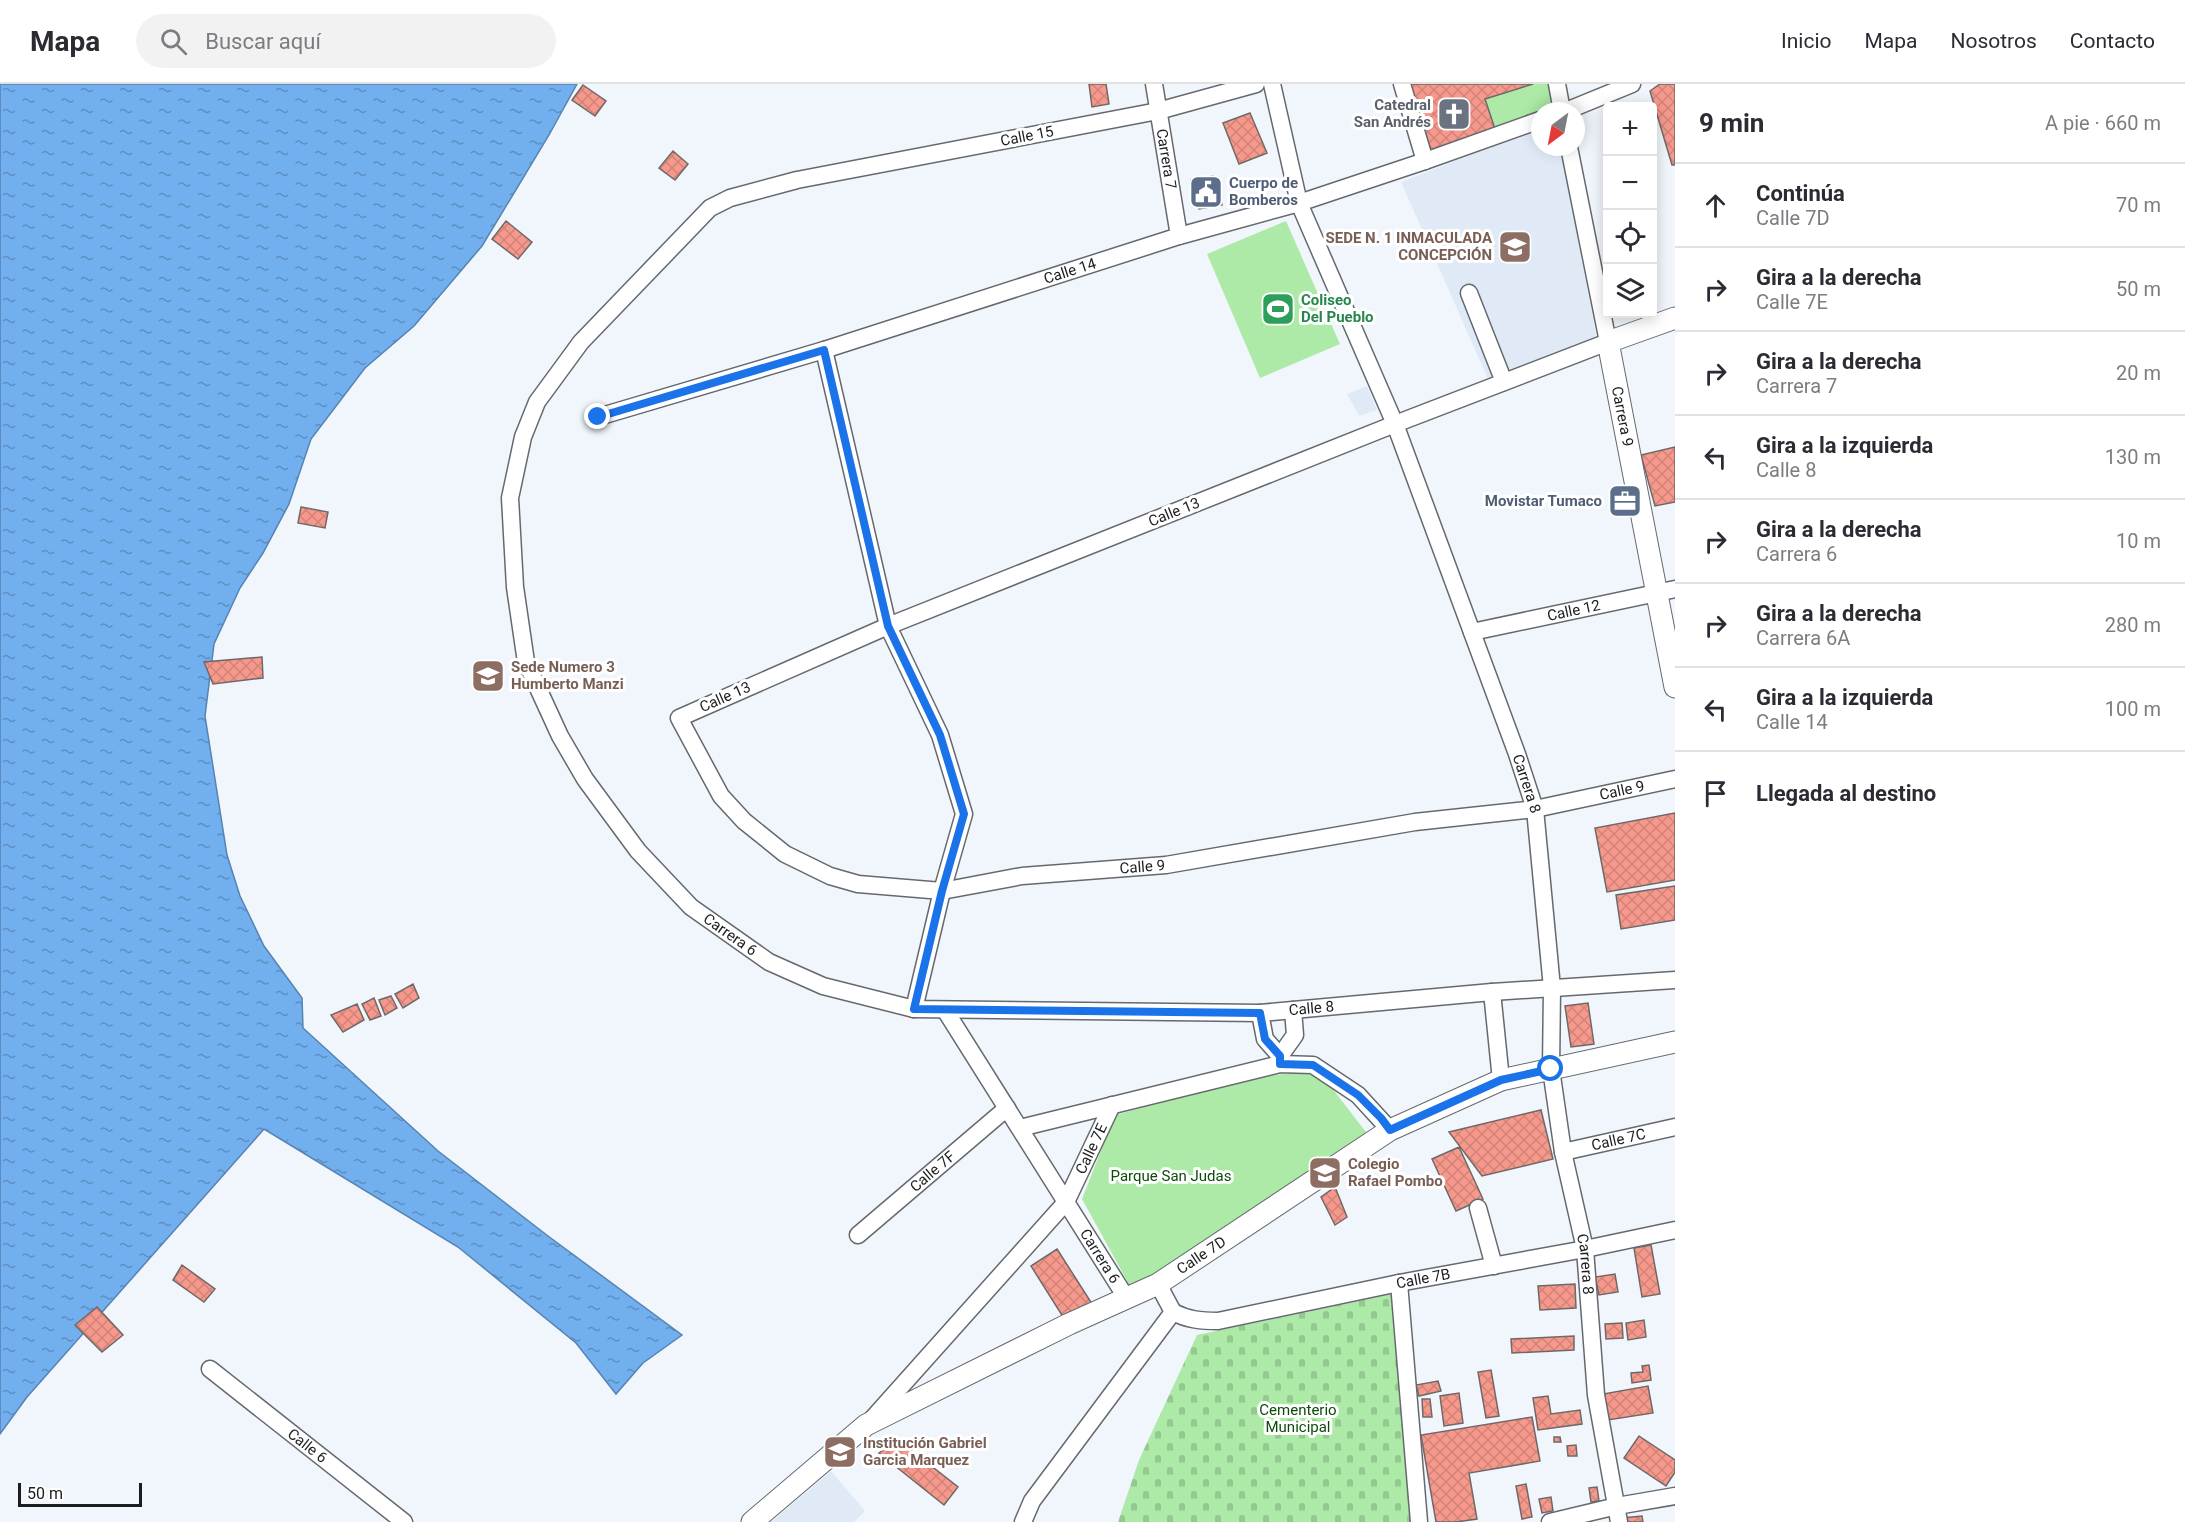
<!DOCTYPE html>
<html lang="es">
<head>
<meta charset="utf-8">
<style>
	:root { --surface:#fff; --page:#f2f2f3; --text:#2b2b33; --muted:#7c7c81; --line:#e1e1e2 }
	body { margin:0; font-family:Roboto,sans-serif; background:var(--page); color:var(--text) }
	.controls { position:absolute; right:18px; top:18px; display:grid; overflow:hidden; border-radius:6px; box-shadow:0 3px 15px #0003 }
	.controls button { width:54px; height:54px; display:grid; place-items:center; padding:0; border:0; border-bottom:2px solid var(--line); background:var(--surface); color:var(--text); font:30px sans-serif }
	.compass { position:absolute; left:1531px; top:18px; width:54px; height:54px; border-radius:50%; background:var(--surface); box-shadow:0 3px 15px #0003; rotate:212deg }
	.scale { position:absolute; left:18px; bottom:15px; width:124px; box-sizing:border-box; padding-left:6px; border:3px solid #1b1d1f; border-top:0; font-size:16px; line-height:21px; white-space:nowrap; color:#1b1d1f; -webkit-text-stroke:4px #fff; paint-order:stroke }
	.stop { position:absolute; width:18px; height:18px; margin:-14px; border:4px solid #1a73e8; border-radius:50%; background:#fff }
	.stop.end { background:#1a73e8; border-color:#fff; box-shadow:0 2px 6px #0008 }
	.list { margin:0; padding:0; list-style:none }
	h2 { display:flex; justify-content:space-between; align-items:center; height:78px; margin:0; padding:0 24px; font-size:26px }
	h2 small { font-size:20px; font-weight:400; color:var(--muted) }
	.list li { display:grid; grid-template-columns:39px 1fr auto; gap:18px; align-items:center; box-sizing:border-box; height:84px; padding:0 24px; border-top:2px solid var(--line) }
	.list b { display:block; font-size:22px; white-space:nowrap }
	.list p { margin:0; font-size:20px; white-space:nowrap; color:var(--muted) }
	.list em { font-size:20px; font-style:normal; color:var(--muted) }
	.icon { flex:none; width:33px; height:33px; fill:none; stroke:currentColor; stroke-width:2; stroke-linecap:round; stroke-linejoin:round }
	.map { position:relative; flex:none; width:1675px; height:1438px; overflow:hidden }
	header { display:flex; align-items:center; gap:36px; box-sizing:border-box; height:84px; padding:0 30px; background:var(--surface); border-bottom:2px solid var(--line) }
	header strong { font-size:28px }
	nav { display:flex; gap:33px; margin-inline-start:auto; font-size:21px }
	.search { width:420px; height:54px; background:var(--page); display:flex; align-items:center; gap:15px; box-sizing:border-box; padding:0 21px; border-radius:33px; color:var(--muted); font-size:22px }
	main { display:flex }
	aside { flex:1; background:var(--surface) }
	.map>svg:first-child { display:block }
	.built { fill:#e0eaf7 }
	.cemetery { fill:url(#cemetery-stones) }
	.green { fill:#adeaa7 }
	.water { fill:url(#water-ripples); stroke:#5783b1; stroke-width:1.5 }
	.building { fill:url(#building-cross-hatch); stroke:#706867; stroke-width:1.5 }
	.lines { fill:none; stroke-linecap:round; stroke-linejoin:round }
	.minor-casing { stroke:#65696f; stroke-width:19 }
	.major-casing { stroke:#65696f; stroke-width:23 }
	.minor { stroke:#fff; stroke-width:16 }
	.major { stroke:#fff; stroke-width:21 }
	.route { stroke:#1a73e8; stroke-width:8 }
	.labels { text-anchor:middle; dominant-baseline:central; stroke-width:6; stroke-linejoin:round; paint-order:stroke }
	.worship-label { font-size:15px; font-weight:bold; fill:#5b616d; stroke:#fff; text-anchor:end }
	.street-label { font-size:15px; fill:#1b1d1f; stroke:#fff }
	.service-label { font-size:15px; font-weight:bold; fill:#4e5e75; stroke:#fff; text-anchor:start }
	.education-label { font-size:15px; font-weight:bold; fill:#785e54; stroke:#fff; text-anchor:start }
	.leisure-label { font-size:15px; font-weight:bold; fill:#27864d; stroke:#fff; text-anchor:start }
	.park-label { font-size:15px; fill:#0c4c09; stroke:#fff }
</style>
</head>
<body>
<header>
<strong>Mapa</strong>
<div class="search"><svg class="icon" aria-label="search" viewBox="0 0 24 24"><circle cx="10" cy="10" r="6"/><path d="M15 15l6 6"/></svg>Buscar aquí</div>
<nav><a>Inicio</a><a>Mapa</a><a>Nosotros</a><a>Contacto</a></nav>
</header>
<main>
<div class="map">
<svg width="1675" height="1438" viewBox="0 0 1675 1438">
	<defs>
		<pattern id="cemetery-stones" width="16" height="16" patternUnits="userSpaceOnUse" patternTransform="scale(1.5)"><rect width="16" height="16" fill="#adeaa7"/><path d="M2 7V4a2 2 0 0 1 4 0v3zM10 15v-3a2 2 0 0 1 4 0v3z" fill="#94c88f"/></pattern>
		<pattern id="water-ripples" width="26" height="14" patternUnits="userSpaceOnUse" patternTransform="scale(1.5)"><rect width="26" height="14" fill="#71afef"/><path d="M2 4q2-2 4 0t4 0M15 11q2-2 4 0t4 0" fill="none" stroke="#5c8ec1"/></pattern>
		<pattern id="building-cross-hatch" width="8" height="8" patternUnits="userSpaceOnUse" patternTransform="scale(1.5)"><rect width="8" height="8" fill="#f6998c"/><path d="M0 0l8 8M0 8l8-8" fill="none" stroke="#d28378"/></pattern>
	</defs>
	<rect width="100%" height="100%" fill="#f0f6fc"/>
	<path class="built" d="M 1540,44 L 1540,63 L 1560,63 L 1597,256 L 1488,295 L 1401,98 Z
		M 1367,302 L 1377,326 L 1359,332 L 1347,310 Z
		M 831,1387 L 865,1427 L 854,1438 L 771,1438 Z"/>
	<path class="cemetery" d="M 1392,1210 L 1411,1438 L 1118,1438 L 1139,1376 L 1197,1251 Z"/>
	<path class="green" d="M 1533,0 L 1550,0 L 1555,24 L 1540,27 L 1540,30 L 1495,45 L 1485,15 Z
		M 1286,137 L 1340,260 L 1260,294 L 1207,170 Z
		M 1311,987 L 1325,995 L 1369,1052 L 1131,1204 L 1082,1115 L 1115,1031 L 1258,993 Z"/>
	<path class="water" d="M 0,0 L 577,0 L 549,51 L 482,162 L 414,242 L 365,284 L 311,355 L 289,420 L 263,469 L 240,504 L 214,560 L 205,632 L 227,771 L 240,812 L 264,862 L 302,914 L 303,944 L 438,1067 L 548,1152 L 682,1251 L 643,1279 L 616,1310 L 576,1259 L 458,1163 L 264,1045 L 27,1313 L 0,1350 Z"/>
	<path class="building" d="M 1089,0 L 1106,0 L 1109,20 L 1092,23 Z
		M 1408,0 L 1533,0 L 1485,15 L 1495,45 L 1429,67 Z
		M 1660,0 L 1675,0 L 1675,81 L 1672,81 L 1650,7 Z
		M 583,1 L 606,17 L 595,32 L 572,16 Z
		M 1250,29 L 1267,69 L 1239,80 L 1223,39 Z
		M 673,67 L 688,80 L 675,96 L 659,84 Z
		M 1213,92 L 1222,121 L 1199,125 L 1191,96 Z
		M 506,137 L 532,158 L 518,175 L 492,155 Z
		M 1675,363 L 1675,418 L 1655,422 L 1641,371 Z
		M 301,423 L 328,428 L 325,444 L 298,439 Z
		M 262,573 L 263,594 L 213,600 L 204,578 Z
		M 1675,729 L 1675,796 L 1607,808 L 1595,744 Z
		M 1675,802 L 1675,836 L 1621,845 L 1616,811 Z
		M 413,900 L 419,914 L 403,924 L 395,910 Z
		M 391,912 L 397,924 L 385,931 L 379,916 Z
		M 374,914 L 381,932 L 370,936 L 362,920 Z
		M 1588,919 L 1594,960 L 1571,963 L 1565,922 Z
		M 357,920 L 364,936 L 343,948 L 331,931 Z
		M 1541,1026 L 1553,1075 L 1482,1092 L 1449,1048 Z
		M 1459,1063 L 1483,1115 L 1456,1127 L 1432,1075 Z
		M 1335,1103 L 1347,1133 L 1335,1141 L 1321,1113 Z
		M 1651,1161 L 1660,1210 L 1642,1213 L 1634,1164 Z
		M 1057,1165 L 1094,1223 L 1065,1236 L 1031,1182 Z
		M 182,1181 L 215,1205 L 204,1218 L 173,1196 Z
		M 1615,1190 L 1618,1208 L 1599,1211 L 1595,1193 Z
		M 1575,1200 L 1576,1224 L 1540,1226 L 1538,1202 Z
		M 97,1223 L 123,1251 L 102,1268 L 75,1241 Z
		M 1644,1236 L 1646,1253 L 1628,1256 L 1626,1239 Z
		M 1622,1239 L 1623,1254 L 1606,1255 L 1605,1240 Z
		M 1574,1252 L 1574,1266 L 1512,1269 L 1511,1255 Z
		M 1649,1281 L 1651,1296 L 1632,1299 L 1631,1289 L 1643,1288 L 1642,1282 Z
		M 1491,1286 L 1499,1332 L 1486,1334 L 1478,1288 Z
		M 1438,1297 L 1441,1307 L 1419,1312 L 1416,1301 Z
		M 1648,1302 L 1653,1329 L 1608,1336 L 1603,1310 Z
		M 1459,1309 L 1463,1339 L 1444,1342 L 1440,1312 Z
		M 1548,1312 L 1551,1330 L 1580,1326 L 1582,1340 L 1538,1346 L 1533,1314 Z
		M 1422,1315 L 1430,1315 L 1432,1333 L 1423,1333 Z
		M 1532,1333 L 1540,1377 L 1469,1389 L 1477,1435 L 1456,1438 L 1436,1438 L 1421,1351 Z
		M 1639,1352 L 1675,1376 L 1675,1388 L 1666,1402 L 1624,1374 Z
		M 1554,1353 L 1560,1353 L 1561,1358 L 1554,1358 Z
		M 898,1356 L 958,1403 L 944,1421 L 879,1369 Z
		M 1576,1361 L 1577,1372 L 1568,1372 L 1567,1362 Z
		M 1526,1400 L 1532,1433 L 1522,1435 L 1516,1402 Z
		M 1597,1403 L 1599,1417 L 1591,1418 L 1589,1404 Z
		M 1551,1413 L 1553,1427 L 1542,1429 L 1539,1415 Z
		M 1642,1432 L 1643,1438 L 1623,1438 L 1622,1434 Z"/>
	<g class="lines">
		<defs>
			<g id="minor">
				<path id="s1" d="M 1154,0 L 1179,152"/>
				<path id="s2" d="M 1256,0 L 1158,27 L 797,96 L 730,114 L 710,124 L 581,258 L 537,318 L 523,353 L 510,414 L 515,503 L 526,578 L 560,652 L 585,695 L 638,767 L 691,823 L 769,878 L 823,902 L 914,925 L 1260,929 L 1492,908 L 1675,896"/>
				<path id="s3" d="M 1272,0 L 1299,119 L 1395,340 L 1517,670 L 1535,725 L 1552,904 L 1551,985 L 1563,1068 L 1585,1165 L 1596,1311 L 1619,1438"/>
				<path d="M 1402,0 L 1425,77"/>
				<path d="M 1557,0 L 1562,27"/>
				<path d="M 1566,27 L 1632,0"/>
				<path id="s4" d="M 1569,63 L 1608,258 L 1395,340 L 888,542 L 679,634 L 721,712 L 744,737 L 785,770 L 830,792 L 858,800 L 942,807 L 1022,792 L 1166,781 L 1415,738 L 1535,725 L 1675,695"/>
				<path d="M 1469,209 L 1504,298"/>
				<path d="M 824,266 L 888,542 L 940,651 L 964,730 L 942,807 L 914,925"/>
				<path id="s5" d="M 598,333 L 824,266 L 1179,152 L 1299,119 L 1425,77 L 1540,36"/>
				<path id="s6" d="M 1472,548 L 1675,505"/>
				<path d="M 1492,908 L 1501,996"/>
				<path id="s7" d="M 945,926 L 1127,1215"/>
				<path d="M 1260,929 L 1265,955 L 1280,972"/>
				<path d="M 1280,980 L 1280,972 L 1295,951 L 1293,926"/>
				<path d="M 1020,1044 L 1280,980 L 1313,981 L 1358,1011 L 1390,1046"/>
				<path id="s8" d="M 1563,1068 L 1675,1043"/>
				<path d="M 1478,1124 L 1494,1182"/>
				<path id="s9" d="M 858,1151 L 1007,1024"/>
				<path d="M 1399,1199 L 1419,1438"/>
				<path d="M 1158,1200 L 1173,1228"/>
				<path id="s10" d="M 1173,1228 C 1188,1236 1202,1237 1218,1237 L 1399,1199 L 1585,1165 L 1675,1146"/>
				<path id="s11" d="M 210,1285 L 404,1438"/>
				<path id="s12" d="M 872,1335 L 1066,1118 L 1112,1021"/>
				<path d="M 1023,1438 L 1032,1417 L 1173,1228"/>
				<path d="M 1550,1438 L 1617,1422 L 1675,1412"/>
			</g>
			<g id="major">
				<path id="s13" d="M 1675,234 L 1608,258 L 1675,603"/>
				<path id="s14" d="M 752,1438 L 866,1341 L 1069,1240 L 1158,1200 L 1390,1046 L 1501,996 L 1675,958"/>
			</g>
		</defs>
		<use href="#minor" class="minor-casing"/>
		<use href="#major" class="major-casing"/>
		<use href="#minor" class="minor"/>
		<use href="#major" class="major"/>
	</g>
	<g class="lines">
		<path class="route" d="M 598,333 L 824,266 L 888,542 L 940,651 L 964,730 L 942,807 L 914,925 L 1260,929 L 1265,955 L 1280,972 L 1280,980 L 1313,981 L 1358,1011 L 1381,1034 L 1390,1046 L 1501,996 L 1551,985"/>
	</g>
	<defs>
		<symbol id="church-square" viewBox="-11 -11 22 22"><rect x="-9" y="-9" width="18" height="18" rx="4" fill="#6b7280" stroke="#fff"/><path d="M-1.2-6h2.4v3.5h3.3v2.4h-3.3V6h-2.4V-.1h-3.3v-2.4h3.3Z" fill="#fff"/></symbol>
		<symbol id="civic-square" viewBox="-11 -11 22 22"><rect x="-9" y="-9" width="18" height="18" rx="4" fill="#5c6f8a" stroke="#fff"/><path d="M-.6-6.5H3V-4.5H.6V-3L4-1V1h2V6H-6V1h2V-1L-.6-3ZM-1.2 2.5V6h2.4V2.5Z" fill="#fff"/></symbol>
		<symbol id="school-square" viewBox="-11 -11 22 22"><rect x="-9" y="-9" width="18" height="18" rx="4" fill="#8d6e63" stroke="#fff"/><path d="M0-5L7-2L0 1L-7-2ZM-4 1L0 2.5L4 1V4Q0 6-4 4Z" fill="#fff"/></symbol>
		<symbol id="stadium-square" viewBox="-11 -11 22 22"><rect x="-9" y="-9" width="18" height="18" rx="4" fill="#2e9e5b" stroke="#fff"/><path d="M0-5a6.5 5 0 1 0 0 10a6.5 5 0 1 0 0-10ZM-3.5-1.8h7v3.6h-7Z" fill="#fff"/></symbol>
		<symbol id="office-square" viewBox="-11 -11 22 22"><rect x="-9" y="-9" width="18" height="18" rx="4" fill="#5c6f8a" stroke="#fff"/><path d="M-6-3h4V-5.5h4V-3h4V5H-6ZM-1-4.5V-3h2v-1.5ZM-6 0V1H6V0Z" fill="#fff"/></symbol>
	</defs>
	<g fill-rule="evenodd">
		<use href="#church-square" x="1435" y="11" width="38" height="38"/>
		<use href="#civic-square" x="1187" y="89" width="38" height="38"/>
		<use href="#school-square" x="1496" y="144" width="38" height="38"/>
		<use href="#stadium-square" x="1259" y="206" width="38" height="38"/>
		<use href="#office-square" x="1606" y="398" width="38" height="38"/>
		<use href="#school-square" x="469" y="573" width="38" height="38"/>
		<use href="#school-square" x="1306" y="1070" width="38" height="38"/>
		<use href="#school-square" x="821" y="1349" width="38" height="38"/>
	</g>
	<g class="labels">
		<g class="worship-label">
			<text x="1431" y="21">Catedral<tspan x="1431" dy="17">San Andrés</tspan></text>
		</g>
		<g class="street-label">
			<text transform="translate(1027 52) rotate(-11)">Calle 15</text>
			<text stroke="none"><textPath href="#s1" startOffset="76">Carrera 7</textPath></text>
			<text stroke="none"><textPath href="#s5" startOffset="494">Calle 14</textPath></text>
			<text stroke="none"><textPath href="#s13" startOffset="147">Carrera 9</textPath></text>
			<text transform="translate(1174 428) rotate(-22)">Calle 13</text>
			<text stroke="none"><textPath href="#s6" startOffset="104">Calle 12</textPath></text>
			<text transform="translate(725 613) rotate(-24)">Calle 13</text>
			<text stroke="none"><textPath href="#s3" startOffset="746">Carrera 8</textPath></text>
			<text stroke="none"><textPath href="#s4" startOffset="2228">Calle 9</textPath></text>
			<text stroke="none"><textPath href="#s4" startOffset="1742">Calle 9</textPath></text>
			<text stroke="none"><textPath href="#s2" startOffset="1432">Carrera 6</textPath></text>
			<text stroke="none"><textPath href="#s2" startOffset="2030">Calle 8</textPath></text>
			<text stroke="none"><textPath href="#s8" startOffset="57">Calle 7C</textPath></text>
			<text stroke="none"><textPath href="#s12" startOffset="350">Calle 7E</textPath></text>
			<text stroke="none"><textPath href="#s9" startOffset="98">Calle 7F</textPath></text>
			<text stroke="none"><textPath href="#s14" startOffset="526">Calle 7D</textPath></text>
			<text stroke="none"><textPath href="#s7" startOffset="291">Carrera 6</textPath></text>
			<text stroke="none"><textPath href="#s3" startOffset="1232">Carrera 8</textPath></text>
			<text stroke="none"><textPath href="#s10" startOffset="256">Calle 7B</textPath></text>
			<text stroke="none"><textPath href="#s11" startOffset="124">Calle 6</textPath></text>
		</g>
		<g class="service-label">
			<text x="1229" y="99">Cuerpo de<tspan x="1229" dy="17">Bomberos</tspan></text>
			<text x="1602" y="417" text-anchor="end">Movistar Tumaco</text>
		</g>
		<g class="education-label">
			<text x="1492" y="154" text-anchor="end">SEDE N. 1 INMACULADA<tspan x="1492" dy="17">CONCEPCIÓN</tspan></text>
			<text x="511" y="583">Sede Numero 3<tspan x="511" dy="17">Humberto Manzi</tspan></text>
			<text x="1348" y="1080">Colegio<tspan x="1348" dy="17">Rafael Pombo</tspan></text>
			<text x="863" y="1359">Institución Gabriel<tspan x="863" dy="17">Garcia Marquez</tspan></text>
		</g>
		<g class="leisure-label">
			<text x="1301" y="216">Coliseo<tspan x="1301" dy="17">Del Pueblo</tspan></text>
		</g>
		<g class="park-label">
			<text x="1171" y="1092">Parque San Judas</text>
			<text x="1298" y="1326">Cementerio<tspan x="1298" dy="17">Municipal</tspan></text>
		</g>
	</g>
</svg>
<div class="controls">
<button>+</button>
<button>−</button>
<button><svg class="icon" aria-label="locate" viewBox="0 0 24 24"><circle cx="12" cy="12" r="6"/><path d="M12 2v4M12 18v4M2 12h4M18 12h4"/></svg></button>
<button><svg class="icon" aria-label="layers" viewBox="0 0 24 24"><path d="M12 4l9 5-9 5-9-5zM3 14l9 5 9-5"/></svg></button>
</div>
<svg class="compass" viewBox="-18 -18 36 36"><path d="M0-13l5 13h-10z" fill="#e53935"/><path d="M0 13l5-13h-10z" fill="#7c7c81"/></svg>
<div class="scale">50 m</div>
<div class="stop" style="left:1551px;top:985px"></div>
<div class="stop end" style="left:598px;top:333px"></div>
</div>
<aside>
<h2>9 min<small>A pie · 660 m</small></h2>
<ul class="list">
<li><svg class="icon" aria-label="ahead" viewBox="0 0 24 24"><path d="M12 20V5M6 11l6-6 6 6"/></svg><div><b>Continúa</b><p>Calle 7D</p></div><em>70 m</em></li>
<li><svg class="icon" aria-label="right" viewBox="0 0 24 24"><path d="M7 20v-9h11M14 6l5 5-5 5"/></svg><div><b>Gira a la derecha</b><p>Calle 7E</p></div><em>50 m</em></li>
<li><svg class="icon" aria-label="right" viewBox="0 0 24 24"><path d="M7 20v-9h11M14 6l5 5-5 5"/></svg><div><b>Gira a la derecha</b><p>Carrera 7</p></div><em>20 m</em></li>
<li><svg class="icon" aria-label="left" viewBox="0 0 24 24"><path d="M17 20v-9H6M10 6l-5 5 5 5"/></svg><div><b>Gira a la izquierda</b><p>Calle 8</p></div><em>130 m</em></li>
<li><svg class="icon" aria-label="right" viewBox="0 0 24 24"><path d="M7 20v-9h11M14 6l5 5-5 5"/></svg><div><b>Gira a la derecha</b><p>Carrera 6</p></div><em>10 m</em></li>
<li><svg class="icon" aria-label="right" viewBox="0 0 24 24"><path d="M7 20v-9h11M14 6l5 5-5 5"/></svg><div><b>Gira a la derecha</b><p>Carrera 6A</p></div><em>280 m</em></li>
<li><svg class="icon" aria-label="left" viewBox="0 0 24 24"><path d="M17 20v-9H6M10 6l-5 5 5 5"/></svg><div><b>Gira a la izquierda</b><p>Calle 14</p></div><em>100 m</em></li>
<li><svg class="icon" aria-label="arrive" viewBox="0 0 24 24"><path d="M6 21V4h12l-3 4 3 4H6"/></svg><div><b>Llegada al destino</b></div></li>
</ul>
</aside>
</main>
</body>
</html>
